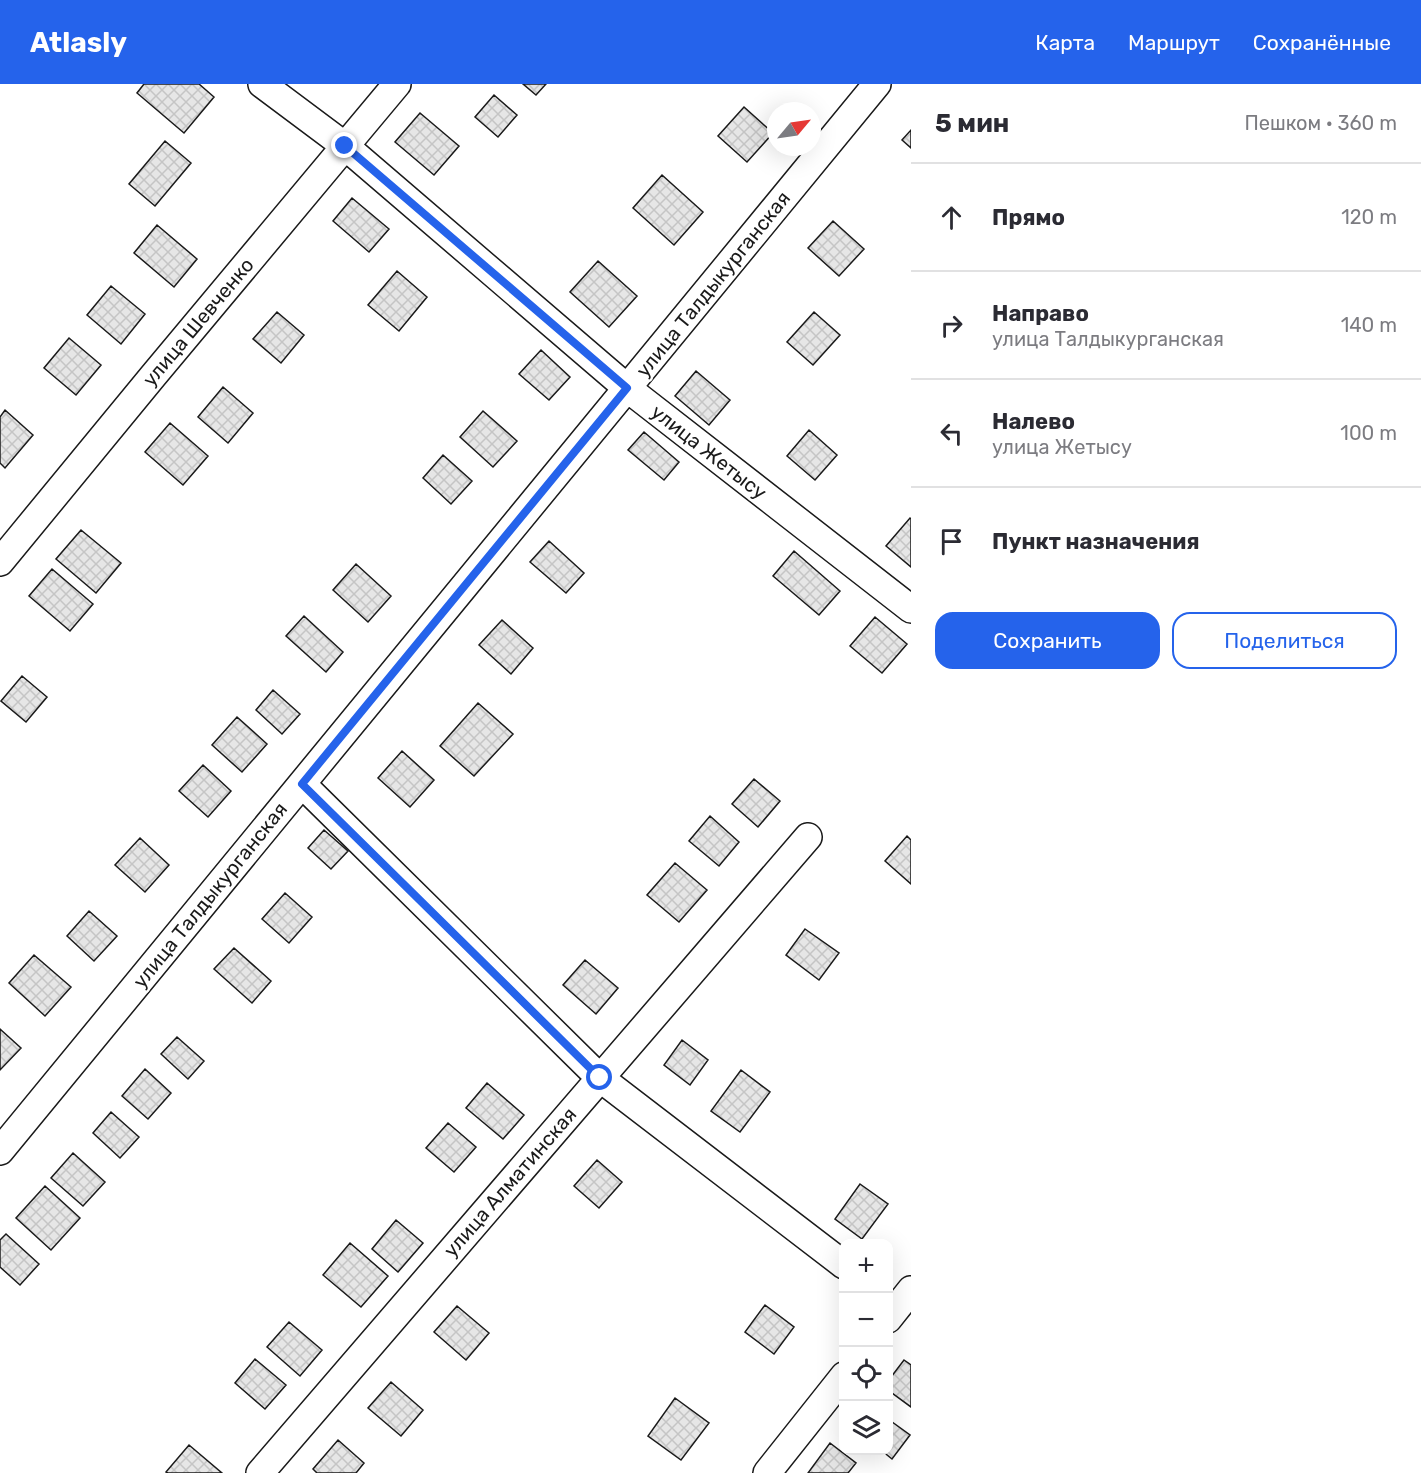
<!DOCTYPE html>
<html lang="ru">
<head>
<meta charset="utf-8">
<style>
	:root { --surface:#fff; --page:#f7f7f7; --text:#2b2b33; --muted:#7c7c81; --line:#e1e1e2; --accent:#2563eb }
	body { margin:0; font-family:Rubik,sans-serif; background:var(--page); color:var(--text) }
	.controls { position:absolute; right:18px; bottom:18px; display:grid; overflow:hidden; border-radius:12px; box-shadow:0 6px 24px #0002 }
	.controls button { width:54px; height:54px; display:grid; place-items:center; padding:0; border:0; border-bottom:2px solid var(--line); background:var(--surface); color:var(--text); font:30px sans-serif }
	.compass { position:absolute; left:767px; top:18px; width:54px; height:54px; border-radius:50%; background:var(--surface); box-shadow:0 6px 24px #0002; rotate:61deg }
	.stop { position:absolute; width:18px; height:18px; margin:-14px; border:4px solid #2563eb; border-radius:50%; background:#fff }
	.stop.end { background:#2563eb; border-color:#fff; box-shadow:0 2px 6px #0008 }
	.list { margin:0; padding:0; list-style:none }
	h2 { display:flex; justify-content:space-between; align-items:center; height:78px; margin:0; padding:0 24px; font-size:26px }
	h2 small { font-size:20px; font-weight:400; color:var(--muted) }
	.list li { display:grid; grid-template-columns:39px 1fr auto; gap:18px; align-items:center; box-sizing:border-box; height:108px; padding:0 24px; border-top:2px solid var(--line) }
	.list b { display:block; font-size:22px; white-space:nowrap }
	.list p { margin:0; font-size:20px; white-space:nowrap; color:var(--muted) }
	.list em { font-size:20px; font-style:normal; color:var(--muted) }
	.actions { display:flex; gap:12px; padding:18px 24px }
	.actions a { flex:1; padding:14px 0; border:2px solid var(--accent); border-radius:18px; text-align:center; font-size:21px; color:var(--accent) }
	.actions .main { background:var(--accent); color:#fff }
	.icon { flex:none; width:33px; height:33px; fill:none; stroke:currentColor; stroke-width:2; stroke-linecap:round; stroke-linejoin:round }
	.map { position:relative; flex:none; width:911px; height:1389px; overflow:hidden }
	header { display:flex; align-items:center; gap:36px; box-sizing:border-box; height:84px; padding:0 30px; background:var(--accent); color:#fff }
	header strong { font-size:28px }
	nav { display:flex; gap:33px; margin-inline-start:auto; font-size:21px }
	main { display:flex }
	aside { flex:1; background:var(--surface) }
	.map>svg:first-child { display:block }
	.building { fill:url(#building-cross-hatch); stroke:#1a1a1a; stroke-width:1.5 }
	.lines { fill:none; stroke-linecap:round; stroke-linejoin:round }
	.minor-casing { stroke:#1a1a1a; stroke-width:30 }
	.minor { stroke:#fff; stroke-width:27 }
	.route { stroke:#2563eb; stroke-width:8 }
	.labels { text-anchor:middle; dominant-baseline:central; stroke-width:4.5; stroke-linejoin:round; paint-order:stroke }
	.street-label { font-size:20px; fill:#1a1a1a; stroke:#fff }
</style>
</head>
<body>
<header>
<strong>Atlasly</strong>
<nav><a>Карта</a><a>Маршрут</a><a>Сохранённые</a></nav>
</header>
<main>
<div class="map">
<svg width="911" height="1389" viewBox="0 0 911 1389">
	<defs>
		<pattern id="building-cross-hatch" width="8" height="8" patternUnits="userSpaceOnUse" patternTransform="scale(1.5)"><rect width="8" height="8" fill="#e6e6e6"/><path d="M0 0l8 8M0 8l8-8" fill="none" stroke="#c5c5c5"/></pattern>
	</defs>
	<rect width="100%" height="100%" fill="#fff"/>
	<path class="building" d="M 144,0 L 199,0 L 214,13 L 184,49 L 137,9 Z
		M 523,0 L 546,0 L 536,11 Z
		M 494,11 L 517,31 L 498,53 L 475,33 Z
		M 744,23 L 773,49 L 747,78 L 718,52 Z
		M 420,29 L 459,62 L 434,91 L 395,58 Z
		M 911,46 L 911,64 L 902,56 Z
		M 165,57 L 191,79 L 155,122 L 129,100 Z
		M 662,91 L 703,128 L 674,161 L 633,124 Z
		M 352,114 L 389,145 L 369,168 L 333,137 Z
		M 833,137 L 864,165 L 839,192 L 808,164 Z
		M 157,141 L 197,175 L 174,203 L 134,169 Z
		M 598,177 L 637,212 L 609,243 L 570,208 Z
		M 397,187 L 427,213 L 399,247 L 368,221 Z
		M 111,202 L 145,230 L 121,260 L 87,231 Z
		M 277,228 L 304,251 L 281,279 L 253,255 Z
		M 814,228 L 840,251 L 813,281 L 787,258 Z
		M 69,254 L 101,281 L 76,311 L 44,284 Z
		M 541,266 L 570,293 L 549,316 L 519,290 Z
		M 696,287 L 730,316 L 709,341 L 675,312 Z
		M 223,303 L 253,329 L 228,359 L 198,333 Z
		M 5,326 L 33,351 L 5,384 L 0,379 L 0,333 Z
		M 483,327 L 517,357 L 493,383 L 460,353 Z
		M 170,339 L 208,372 L 183,401 L 145,368 Z
		M 809,346 L 837,371 L 815,396 L 787,372 Z
		M 644,348 L 679,378 L 664,396 L 628,366 Z
		M 443,371 L 472,397 L 451,420 L 423,394 Z
		M 910,434 L 911,435 L 911,483 L 886,462 Z
		M 81,446 L 121,479 L 96,509 L 56,475 Z
		M 549,457 L 584,489 L 566,509 L 530,478 Z
		M 794,467 L 840,507 L 819,531 L 773,492 Z
		M 356,480 L 391,512 L 368,538 L 333,506 Z
		M 52,485 L 93,520 L 70,547 L 29,512 Z
		M 304,532 L 343,568 L 326,588 L 286,552 Z
		M 875,533 L 907,560 L 882,589 L 850,562 Z
		M 502,536 L 533,564 L 511,590 L 479,561 Z
		M 22,592 L 47,613 L 26,638 L 1,617 Z
		M 273,606 L 300,630 L 282,650 L 256,626 Z
		M 478,619 L 513,650 L 474,692 L 440,662 Z
		M 237,633 L 267,660 L 242,688 L 212,661 Z
		M 402,667 L 434,696 L 410,723 L 378,694 Z
		M 203,681 L 231,707 L 208,733 L 179,707 Z
		M 754,695 L 780,717 L 758,743 L 732,720 Z
		M 710,732 L 739,758 L 719,782 L 689,757 Z
		M 324,746 L 348,767 L 331,785 L 308,764 Z
		M 907,752 L 911,756 L 911,800 L 885,777 Z
		M 140,754 L 169,781 L 145,808 L 115,781 Z
		M 675,779 L 707,806 L 679,838 L 647,811 Z
		M 285,809 L 312,833 L 289,859 L 262,835 Z
		M 89,827 L 117,852 L 94,877 L 67,852 Z
		M 805,845 L 839,869 L 819,896 L 786,871 Z
		M 234,864 L 271,897 L 252,919 L 214,885 Z
		M 34,871 L 71,903 L 45,932 L 9,899 Z
		M 585,876 L 618,904 L 596,930 L 563,901 Z
		M 0,945 L 21,964 L 0,986 Z
		M 177,953 L 204,977 L 188,995 L 161,970 Z
		M 682,956 L 708,976 L 690,1001 L 664,981 Z
		M 145,985 L 171,1009 L 148,1035 L 122,1012 Z
		M 741,986 L 770,1008 L 740,1048 L 711,1027 Z
		M 487,999 L 524,1031 L 503,1055 L 466,1024 Z
		M 111,1028 L 139,1053 L 120,1074 L 93,1049 Z
		M 448,1039 L 476,1063 L 454,1088 L 426,1064 Z
		M 73,1069 L 105,1098 L 83,1122 L 51,1094 Z
		M 597,1076 L 622,1098 L 599,1124 L 574,1102 Z
		M 860,1100 L 888,1120 L 862,1155 L 835,1135 Z
		M 45,1102 L 80,1134 L 51,1166 L 16,1134 Z
		M 396,1136 L 423,1159 L 398,1188 L 372,1165 Z
		M 6,1150 L 39,1180 L 20,1201 L 0,1183 L 0,1156 Z
		M 350,1159 L 388,1192 L 361,1223 L 323,1191 Z
		M 765,1221 L 794,1243 L 774,1270 L 745,1248 Z
		M 457,1222 L 489,1249 L 466,1276 L 434,1248 Z
		M 289,1238 L 322,1266 L 300,1292 L 267,1263 Z
		M 255,1275 L 286,1301 L 265,1325 L 235,1299 Z
		M 904,1276 L 911,1281 L 911,1323 L 888,1306 L 888,1297 Z
		M 391,1298 L 423,1326 L 401,1352 L 368,1324 Z
		M 675,1314 L 709,1339 L 681,1376 L 648,1352 Z
		M 888,1335 L 910,1351 L 892,1375 L 881,1366 L 888,1366 Z
		M 338,1356 L 364,1379 L 356,1389 L 317,1389 L 313,1385 Z
		M 830,1359 L 856,1379 L 848,1389 L 808,1389 Z
		M 189,1361 L 222,1389 L 168,1389 L 166,1388 Z"/>
	<g class="lines">
		<defs>
			<path id="minor" d="M 262,0 L 345,62 L 627,304 L 911,525
				M 0,478 L 153,292 L 397,0
				M 302,700 L 600,994 L 844,1181
				M 0,1067 L 877,0
				M 888,1235 L 911,1206
				M 260,1389 L 808,753
				M 767,1389 L 844,1292"/>
		</defs>
		<use href="#minor" class="minor-casing"/>
		<use href="#minor" class="minor"/>
	</g>
	<g class="lines">
		<path class="route" d="M 345,62 L 627,304 L 302,700 L 600,994"/>
	</g>
	<g class="labels">
		<g class="street-label">
			<text transform="translate(713 200) rotate(-51)">улица Талдыкурганская</text>
			<text transform="translate(198 238) rotate(-50)">улица Шевченко</text>
			<text transform="translate(709 368) rotate(38)">улица Жетысу</text>
			<text transform="translate(210 811) rotate(-51)">улица Талдыкурганская</text>
			<text transform="translate(510 1098) rotate(-49)">улица Алматинская</text>
		</g>
	</g>
</svg>
<div class="controls">
<button>+</button>
<button>−</button>
<button><svg class="icon" aria-label="locate" viewBox="0 0 24 24"><circle cx="12" cy="12" r="6"/><path d="M12 2v4M12 18v4M2 12h4M18 12h4"/></svg></button>
<button><svg class="icon" aria-label="layers" viewBox="0 0 24 24"><path d="M12 4l9 5-9 5-9-5zM3 14l9 5 9-5"/></svg></button>
</div>
<svg class="compass" viewBox="-18 -18 36 36"><path d="M0-13l5 13h-10z" fill="#e53935"/><path d="M0 13l5-13h-10z" fill="#7c7c81"/></svg>
<div class="stop" style="left:600px;top:994px"></div>
<div class="stop end" style="left:345px;top:62px"></div>
</div>
<aside>
<h2>5 мин<small>Пешком · 360 m</small></h2>
<ul class="list">
<li><svg class="icon" aria-label="ahead" viewBox="0 0 24 24"><path d="M12 20V5M6 11l6-6 6 6"/></svg><div><b>Прямо</b></div><em>120 m</em></li>
<li><svg class="icon" aria-label="right" viewBox="0 0 24 24"><path d="M7 20v-9h11M14 6l5 5-5 5"/></svg><div><b>Направо</b><p>улица Талдыкурганская</p></div><em>140 m</em></li>
<li><svg class="icon" aria-label="left" viewBox="0 0 24 24"><path d="M17 20v-9H6M10 6l-5 5 5 5"/></svg><div><b>Налево</b><p>улица Жетысу</p></div><em>100 m</em></li>
<li><svg class="icon" aria-label="arrive" viewBox="0 0 24 24"><path d="M6 21V4h12l-3 4 3 4H6"/></svg><div><b>Пункт назначения</b></div></li>
</ul>
<div class="actions"><a class="main">Сохранить</a><a>Поделиться</a></div>
</aside>
</main>
</body>
</html>
